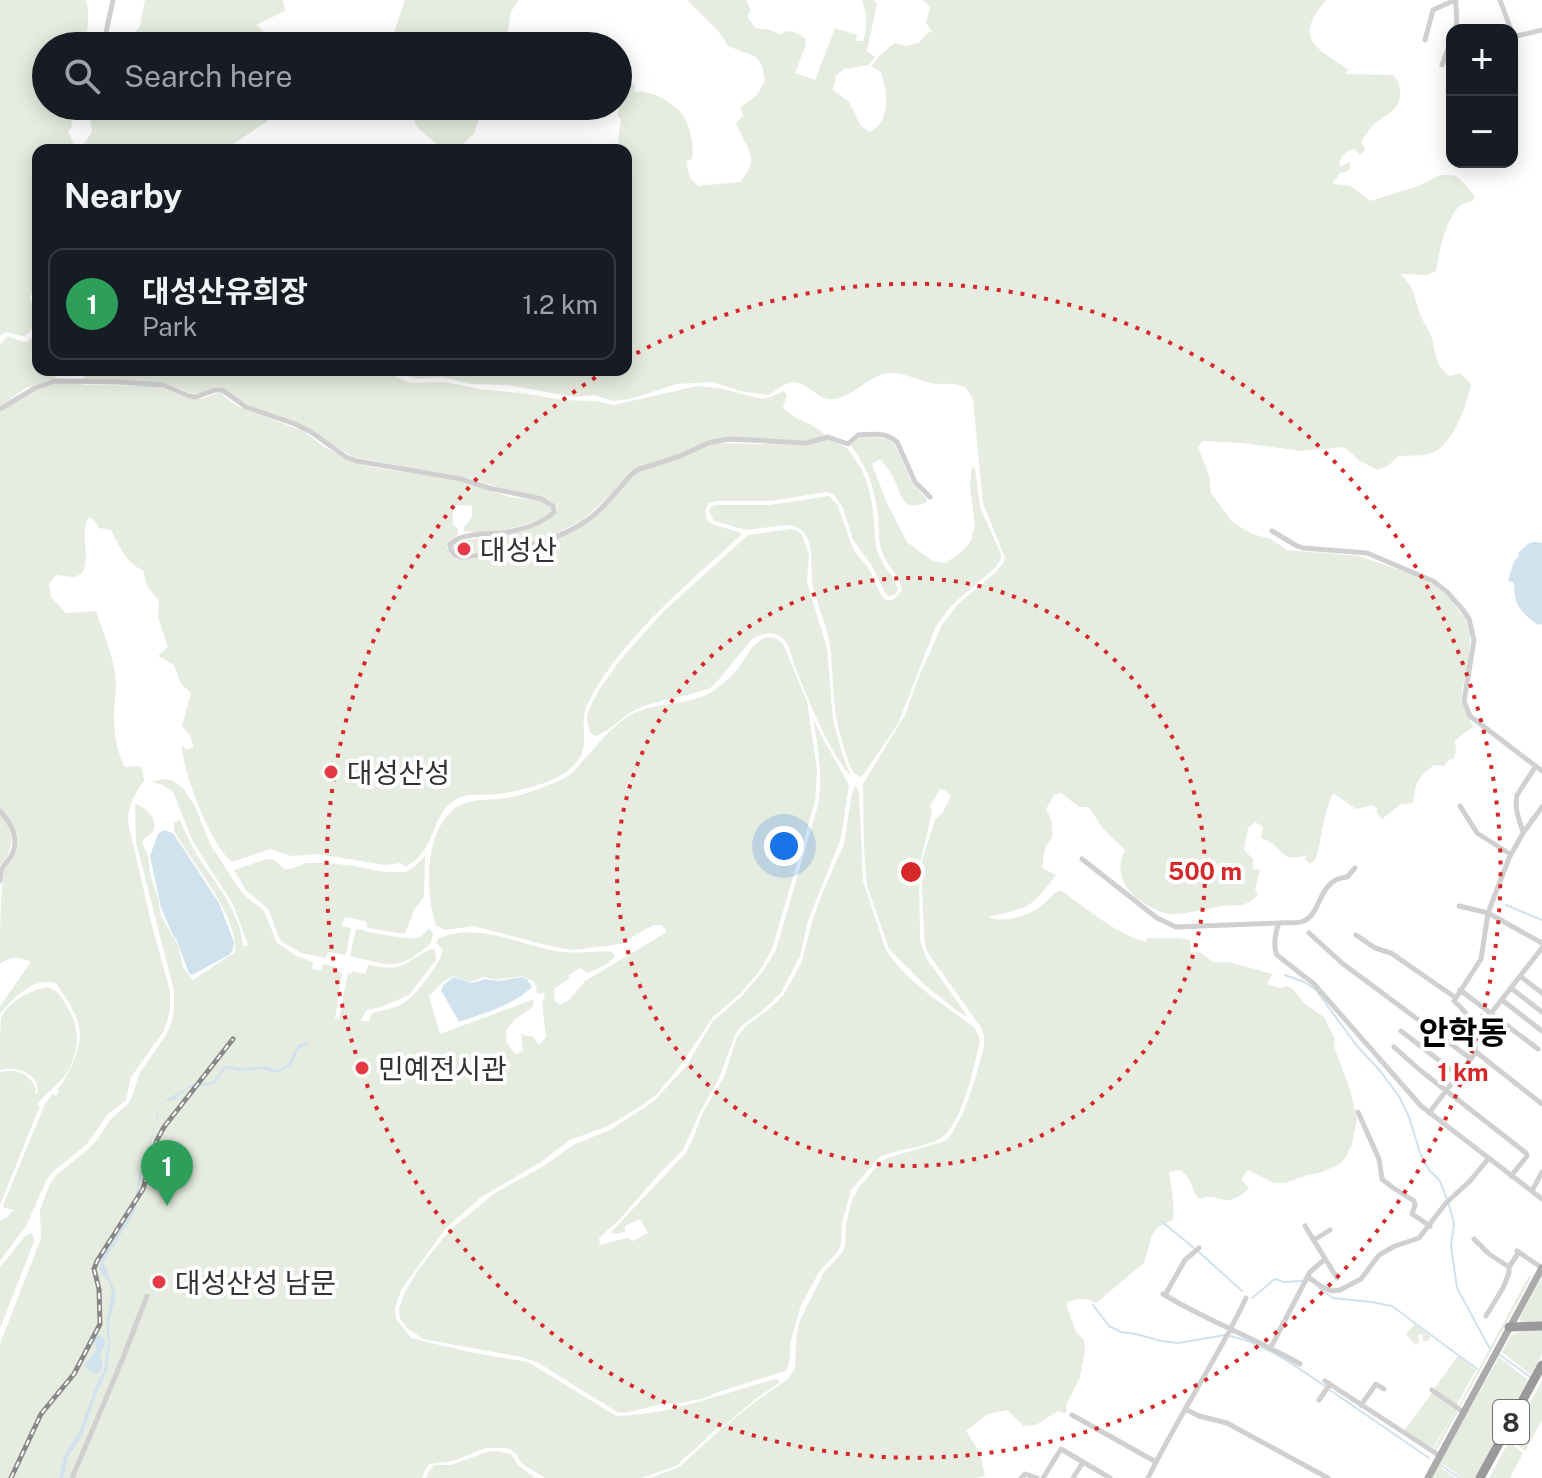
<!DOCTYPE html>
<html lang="en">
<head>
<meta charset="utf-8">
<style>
	:root { --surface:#171b24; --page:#20242c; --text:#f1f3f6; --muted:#9ea1a6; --line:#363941; --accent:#0f766e }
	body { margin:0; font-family:"Public Sans","Noto Sans KR",sans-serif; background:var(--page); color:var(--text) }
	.controls { position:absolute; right:24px; top:24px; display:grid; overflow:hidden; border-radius:16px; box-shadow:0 4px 20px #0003 }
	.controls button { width:72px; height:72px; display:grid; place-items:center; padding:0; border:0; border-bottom:2px solid var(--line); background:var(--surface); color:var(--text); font:40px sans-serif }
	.you { position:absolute; left:784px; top:846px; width:28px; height:28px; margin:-20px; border:6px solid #fff; border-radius:50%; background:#1a73e8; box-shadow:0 0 0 12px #1a73e833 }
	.badge { display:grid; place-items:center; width:52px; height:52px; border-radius:50%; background:var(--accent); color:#fff; font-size:26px; font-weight:700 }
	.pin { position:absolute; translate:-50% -66px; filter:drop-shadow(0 2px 4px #0008) }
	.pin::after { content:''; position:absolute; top:42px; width:28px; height:24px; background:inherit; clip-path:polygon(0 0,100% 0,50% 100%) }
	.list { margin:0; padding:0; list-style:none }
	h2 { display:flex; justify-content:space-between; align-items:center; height:104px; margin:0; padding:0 32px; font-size:34px }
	h2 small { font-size:26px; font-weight:400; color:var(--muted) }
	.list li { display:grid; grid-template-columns:52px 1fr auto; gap:24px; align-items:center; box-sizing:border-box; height:112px; margin:0 16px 16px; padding:0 16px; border:2px solid var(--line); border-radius:16px }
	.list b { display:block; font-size:30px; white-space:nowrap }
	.list p { margin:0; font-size:26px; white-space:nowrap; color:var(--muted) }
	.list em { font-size:26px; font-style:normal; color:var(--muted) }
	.icon { flex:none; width:44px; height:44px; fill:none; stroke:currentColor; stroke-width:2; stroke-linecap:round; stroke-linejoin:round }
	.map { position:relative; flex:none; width:1542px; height:1478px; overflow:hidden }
	.search { position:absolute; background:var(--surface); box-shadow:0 4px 20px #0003; left:32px; top:32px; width:600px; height:88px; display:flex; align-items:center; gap:20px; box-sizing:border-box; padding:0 28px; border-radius:44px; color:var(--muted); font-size:30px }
	.panel { position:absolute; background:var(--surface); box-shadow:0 4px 20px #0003; left:32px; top:144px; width:600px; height:232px; border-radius:16px }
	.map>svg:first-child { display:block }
	.green { fill:#e6ecdf; fill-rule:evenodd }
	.water { fill:#cfe2ee }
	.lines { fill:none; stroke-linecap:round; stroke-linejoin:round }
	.stream { stroke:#cfe2ee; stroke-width:2 }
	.minor { stroke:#d0d0d0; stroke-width:5 }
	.major { stroke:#ababab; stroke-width:7 }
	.highway { stroke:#9a9a9a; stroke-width:9 }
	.rail-casing { stroke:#888; stroke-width:5 }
	.rail { stroke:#fff; stroke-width:2; stroke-dasharray:6; stroke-linecap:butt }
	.ring { fill:none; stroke:#d62828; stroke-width:4; stroke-dasharray:4 8 }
	.poi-dot { fill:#e63946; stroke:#fff; stroke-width:3 }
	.labels { text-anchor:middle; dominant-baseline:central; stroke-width:8; stroke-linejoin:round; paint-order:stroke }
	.shield { fill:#fff; stroke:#707070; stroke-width:2 }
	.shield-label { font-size:26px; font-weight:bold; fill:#333 }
	.poi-label { font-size:28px; fill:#333; stroke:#fff; text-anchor:start }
	.quarter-label { font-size:32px; font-weight:bold; fill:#000; stroke:#fff }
	.centre { fill:#d62828; stroke:#fff; stroke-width:4 }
	.ring-label { font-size:24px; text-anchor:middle; font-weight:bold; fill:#d62828; stroke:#fff; stroke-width:8; stroke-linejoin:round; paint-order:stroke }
</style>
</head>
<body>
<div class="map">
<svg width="1542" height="1478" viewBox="0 0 1542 1478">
	<rect width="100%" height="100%" fill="#fff"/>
	<path class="green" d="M 0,0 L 86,0 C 90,14 88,32 84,46 L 46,46 L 46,106 L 74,106 L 70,111 L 72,127 L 68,131 L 73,143 L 71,150 L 38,150 L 38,290 L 33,291 L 30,297 C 34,312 40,328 23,336 L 6,332 L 0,336 Z
		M 145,0 L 283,0 L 285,11 L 256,25 L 266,34 L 288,40 L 290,46 L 125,46 L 140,26 Z
		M 405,0 L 518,0 L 511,12 L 505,46 L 427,46 L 423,33 L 394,32 Z
		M 687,0 L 746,0 L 751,11 L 747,16 L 755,28 L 771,30 L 780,35 C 789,27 796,33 805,38 L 806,45 L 795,73 L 815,80 L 835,28 L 857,35 L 856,41 L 863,41 C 868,27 867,14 862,0 L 873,0 L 877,4 L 867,51 L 875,57 L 869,65 L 844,69 L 836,76 L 833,90 L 849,102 L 861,126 L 870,132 C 892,119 887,92 881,72 L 871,66 C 877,58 886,49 895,43 L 906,46 L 919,43 L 925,35 L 932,31 L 926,23 L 930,7 L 924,1 L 920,0 L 1326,0 C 1293,39 1315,47 1348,69 L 1346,74 L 1393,75 C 1402,84 1403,101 1393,110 C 1387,116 1378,120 1372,126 C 1368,131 1364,137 1361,142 L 1366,150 L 1360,154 L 1354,149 C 1345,151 1343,154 1339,163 L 1341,166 L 1350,162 L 1350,169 L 1344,173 L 1341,172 L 1334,181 L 1333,184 L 1351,186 L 1370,201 L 1418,186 L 1440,175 L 1454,175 L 1460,179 L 1475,196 L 1473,201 C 1471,201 1462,204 1461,205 C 1445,218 1439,253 1436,271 L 1428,275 L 1400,274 C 1415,286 1415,302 1422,319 C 1425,325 1429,330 1431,336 C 1437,353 1433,364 1450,376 L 1460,373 L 1471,384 C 1468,402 1454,441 1436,451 C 1425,457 1411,455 1398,456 L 1388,466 L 1377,470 L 1360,461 L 1344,447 L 1301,451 L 1242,443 L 1203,441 L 1198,447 L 1209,475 L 1211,493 L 1232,522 L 1252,534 L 1271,539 L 1287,550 L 1359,556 L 1418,576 L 1432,584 L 1446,595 L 1465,618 L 1470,633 L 1469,662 L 1463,686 L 1461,701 L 1473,727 L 1455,740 L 1456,752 L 1453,759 L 1448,760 L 1444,766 L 1434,765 C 1417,778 1416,783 1413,803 L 1401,804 L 1382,819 L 1377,813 L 1377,808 L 1372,805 L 1356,809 L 1333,793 C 1323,814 1322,837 1316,859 L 1310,864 L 1305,860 L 1307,855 C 1287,861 1287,857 1274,845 C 1270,842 1266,840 1261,838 L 1263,827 L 1255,822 L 1248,828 L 1244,850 L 1253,859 L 1253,869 L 1260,870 L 1255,889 L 1258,895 C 1247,907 1238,905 1223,906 C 1206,908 1190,914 1173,914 C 1166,915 1161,912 1155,909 C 1131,899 1111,876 1125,850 L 1103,829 L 1091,810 L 1087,807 L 1079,807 L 1061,793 L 1054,795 L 1046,809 L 1051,819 L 1053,835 L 1045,848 L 1042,868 L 1056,875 C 1029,910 1030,907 988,917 C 1004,924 1032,915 1045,903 C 1051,898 1053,893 1060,890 C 1088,909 1113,932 1145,942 L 1148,938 L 1177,938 L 1190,940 L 1191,952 L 1201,953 L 1213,962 L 1229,962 L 1272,974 L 1267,984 L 1280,988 L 1286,986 L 1293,989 L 1305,1004 L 1324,1017 L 1335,1039 L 1334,1047 L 1350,1089 L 1357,1119 L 1352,1144 L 1346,1157 L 1341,1163 L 1323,1172 L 1307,1175 L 1285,1183 L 1274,1183 L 1248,1170 L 1241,1180 L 1249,1188 C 1224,1213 1220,1190 1199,1199 C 1190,1189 1194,1182 1181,1170 L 1169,1172 C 1171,1185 1175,1207 1173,1220 L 1158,1227 L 1152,1235 L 1144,1263 L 1096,1303 C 1087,1298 1074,1297 1066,1304 L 1076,1332 L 1084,1340 L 1085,1351 L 1080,1377 L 1066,1405 L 1067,1411 L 1064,1414 L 1058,1411 L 1036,1425 L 1024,1426 L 1007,1410 L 988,1414 L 966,1431 L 980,1453 L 985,1476 L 976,1478 L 650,1478 L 679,1467 L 720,1430 L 760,1398 L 788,1379 L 795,1368 L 796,1341 L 799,1322 L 824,1272 L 842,1253 L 845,1247 L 846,1224 L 852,1200 L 859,1187 L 879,1164 L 887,1158 L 945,1141 L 951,1135 L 963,1113 L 974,1083 L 984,1047 L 984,1036 L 982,1029 L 928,953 L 925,946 L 921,875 L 922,861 L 935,819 L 942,814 L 951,796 L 946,791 L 940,789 L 930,806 L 932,813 L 919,867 L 920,941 L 927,959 L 968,1017 L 960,1013 L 926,986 L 889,949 L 867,886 L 864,848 L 863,784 L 905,715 L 918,679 L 942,625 L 959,603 L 995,573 L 1004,562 L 1005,558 L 983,503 L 973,400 C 970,394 968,388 962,386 C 953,382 941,385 931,383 C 915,380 901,370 883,374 C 866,379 852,397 834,399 C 817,402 806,378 789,383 C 781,385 775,392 768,395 L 740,391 L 713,382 L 677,384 L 630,399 L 613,401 L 594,395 L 574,397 L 508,385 L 471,384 L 442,377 L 419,379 L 407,376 L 395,370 L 626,370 L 626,150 L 621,150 L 618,140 L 621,120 L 618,116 L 620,93 L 618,82 L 620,81 L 635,85 L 635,92 C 650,89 672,102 682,114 C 689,121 695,149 692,159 L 686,161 L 690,178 L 698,186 L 740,182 C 763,157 744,147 736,123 L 743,116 L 740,108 L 758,94 L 765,80 L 762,65 L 756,57 L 728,46 C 720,29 700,14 687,0 Z
		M 88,106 L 276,106 L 266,122 L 230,146 L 228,150 L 80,150 L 92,132 Z
		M 407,106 L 494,106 L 494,110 L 478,121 L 474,134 L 465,142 L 461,150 L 447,150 L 434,142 L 417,127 Z
		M 38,328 L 38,370 L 57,370 L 57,374 L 54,379 L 26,388 L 0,406 L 0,344 L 8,336 C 25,343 27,347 38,328 Z
		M 81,370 L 388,370 L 396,377 L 410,383 L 445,382 L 480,389 L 527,394 L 562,400 L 596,401 L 614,405 L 697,386 L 719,388 L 762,399 L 773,396 L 784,391 L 787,396 L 783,407 C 797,423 812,421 825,435 L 811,440 L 800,440 L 725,438 L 640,468 L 583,520 L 537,543 L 521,547 L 502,549 L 474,555 L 459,555 L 452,549 L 453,543 L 458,540 L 475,539 L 482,535 L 504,534 L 546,522 L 556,514 L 557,507 L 548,499 L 505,489 L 468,478 L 353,457 L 301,425 L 248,405 L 222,388 L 215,387 L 201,394 L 191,393 L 164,383 L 85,379 Z
		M 68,382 L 85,385 L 153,386 C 169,388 184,401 200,399 C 207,398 213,394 220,393 L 237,406 L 303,431 L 323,446 L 348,460 L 371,467 L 455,480 L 510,497 L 543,501 L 548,504 L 551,509 L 551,513 C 530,526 488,536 464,531 L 464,527 L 472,517 L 472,506 L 457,505 L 453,512 L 453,525 L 458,528 L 458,535 L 450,540 L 447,549 L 454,558 L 472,559 L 532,548 L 564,535 L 585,524 L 635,475 L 644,470 L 716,443 L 803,445 L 828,439 L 833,440 L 847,448 L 861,468 L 868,485 L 873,510 L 876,548 L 884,566 L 892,576 L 898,589 L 896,594 L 889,596 L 885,593 L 872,566 L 853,540 L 843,508 L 833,494 L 826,492 L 772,501 L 717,501 L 709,503 L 705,510 L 707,520 L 714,525 L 739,532 L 741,535 C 730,544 720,555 709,564 C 665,604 617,648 589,701 C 575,726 596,746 571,768 C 555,783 517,792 496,794 C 482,796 467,792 455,800 C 429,816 438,850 405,867 L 401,863 L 385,865 L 317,854 L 291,856 L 270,849 L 232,862 C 211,846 182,771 182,745 L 186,750 L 194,747 L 190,736 L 182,726 L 191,693 L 181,684 L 174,665 L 158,656 L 168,647 L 158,617 L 159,601 L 147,586 L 143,570 C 126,564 120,546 111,530 L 99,528 L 95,521 L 89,517 C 78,535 92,556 82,574 L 74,577 L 56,575 L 49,584 L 51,597 L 66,613 L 96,611 C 103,631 111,651 115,673 C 117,686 115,698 114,711 C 113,727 117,754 125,767 L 139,766 L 142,768 L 144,781 C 134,794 128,806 128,822 L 151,922 L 170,991 L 170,1009 L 167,1022 L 163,1032 L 131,1077 L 126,1100 L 108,1114 L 87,1144 L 54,1171 L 47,1179 L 26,1226 L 0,1261 L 0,1221 L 7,1217 L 14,1210 L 4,1208 L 3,1205 L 45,1104 L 53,1094 L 56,1096 L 59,1091 L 58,1089 C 66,1078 71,1068 76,1055 C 87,1025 72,1009 57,984 C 35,975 13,998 0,1014 L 0,1006 L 31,962 C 19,957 12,955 0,964 C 0,935 0,904 3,875 C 5,864 17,855 18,842 C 19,830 6,818 0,809 L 0,412 C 19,398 43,384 68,382 Z
		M 867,436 L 888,439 L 894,443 L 912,483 L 926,498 L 927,502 C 900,514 902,492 892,475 C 889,470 884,464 880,459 L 872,464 L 886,501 L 907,542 L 931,560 L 945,563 L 959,554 L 971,541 L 975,525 L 970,486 L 972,466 L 975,468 L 980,507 L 1001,554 L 1001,559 L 996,567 L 952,605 L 936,626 L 898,724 L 863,775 L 859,777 C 849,770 847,756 843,745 C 840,733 836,721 835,708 C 832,686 833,663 829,641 C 826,622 817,605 813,587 C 809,566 819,529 788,525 L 746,530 L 714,521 L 709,511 L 711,507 L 715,505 L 769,505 L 829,496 L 837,504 L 854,551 L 868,567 L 882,597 L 886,600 L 893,600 L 902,590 C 900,576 887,566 882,552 C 877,537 880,523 877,508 C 874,492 870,475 861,461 C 858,455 854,451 851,445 L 859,438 Z
		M 791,529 L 798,531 L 802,535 L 809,554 L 807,582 L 827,648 L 833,720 L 842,753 L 851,776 C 831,757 805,692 794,664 C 791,655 790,643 781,637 C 772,630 761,634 752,639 L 715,684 L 710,688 C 686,697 660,699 637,709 C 622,716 610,732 595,736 L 590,733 L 587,718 L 588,712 L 598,691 L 620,660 L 664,611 L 748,535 Z
		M 766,637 L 776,638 L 783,644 L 807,701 L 817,770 L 815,802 L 772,949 L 760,970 L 741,993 L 713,1017 L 681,1065 L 657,1094 L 641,1106 L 608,1126 L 570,1140 L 541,1162 L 480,1198 L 445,1229 L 401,1290 L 395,1308 L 396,1319 L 411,1338 L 469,1352 L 528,1362 L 616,1416 C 671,1415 723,1393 776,1379 L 780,1382 L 757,1398 L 726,1424 L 716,1429 L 692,1452 L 684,1458 L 678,1465 L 642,1478 L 545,1478 L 521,1463 L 517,1455 L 510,1449 L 505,1448 L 486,1448 L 453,1461 L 429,1464 L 425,1470 L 422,1478 L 0,1478 L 0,1344 L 41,1238 L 40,1210 L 49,1186 L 56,1175 L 86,1151 L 96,1141 L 110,1120 L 128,1104 L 133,1094 L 139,1074 L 166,1035 L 171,1024 L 174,1011 L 174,991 L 136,842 L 135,804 C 151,808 165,829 144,838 L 142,843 L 148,855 L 150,874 L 158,898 L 161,916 L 178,945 L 183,967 L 193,980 L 235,952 C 239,916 192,863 174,831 L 174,823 L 180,820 C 185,831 190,843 197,855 C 215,883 241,912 243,947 L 248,945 L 233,904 L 193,842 L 173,792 L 163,785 L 152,782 L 161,779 L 172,780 L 183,788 L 195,806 L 210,844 L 242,893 L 264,911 L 277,943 L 297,956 L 313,962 L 312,969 L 321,971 L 323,964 L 336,967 L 335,971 L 342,973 L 335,1019 L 339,1019 L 348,973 L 352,974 L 353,971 L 365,974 L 368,965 C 407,972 399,964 431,949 L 435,949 L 436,960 L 409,995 L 381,1007 L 366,1010 L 361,1021 L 369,1021 L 372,1013 C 383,1010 394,1009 404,1003 C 417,994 439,965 443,950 L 436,943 L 439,938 C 478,922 517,944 556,951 C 575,955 594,950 612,952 L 615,955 C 610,966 597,968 588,973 L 580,968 L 569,975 L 570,978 L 554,989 L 555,1001 L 560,1005 L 570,999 L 585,981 L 667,932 L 662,925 L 654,925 L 644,930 L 621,944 L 574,950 L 554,947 L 473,926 L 446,930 L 436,926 C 426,894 424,842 448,815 C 466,794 493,803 517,796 C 529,793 558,782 568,776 C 576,770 582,761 589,754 C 602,739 617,722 634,713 C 660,701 693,706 716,689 C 726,682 734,674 742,663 C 749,652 753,643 766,637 ZM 454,976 L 470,982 L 484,977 L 496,980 L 522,976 L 534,982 L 536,986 L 537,994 L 543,993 L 545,995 L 542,1004 L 546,1037 L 539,1045 L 533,1037 L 521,1034 L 523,1051 L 515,1054 L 507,1043 L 506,1031 L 515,1019 L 533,1007 L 534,999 L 440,1034 L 429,997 C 434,989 444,980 454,976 Z
		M 813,718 L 821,735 L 849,785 L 841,838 L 808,921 L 800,956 L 781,993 L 761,1012 L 741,1026 L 735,1035 L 719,1079 L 701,1110 L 683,1150 L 659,1174 L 620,1219 L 599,1238 L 600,1245 L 627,1238 L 633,1241 L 648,1233 L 640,1219 L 625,1226 L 625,1232 L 614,1234 L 611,1232 L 685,1154 L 694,1136 L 702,1114 L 724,1077 L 737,1037 L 747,1025 L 769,1009 L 783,996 L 788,987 L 802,961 L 812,922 L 822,894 L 844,844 L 852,793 L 856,785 L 859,793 L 863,881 L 886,950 C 907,983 943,1004 974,1027 L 979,1036 L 980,1041 C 974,1066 961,1132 936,1141 C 919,1148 900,1149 882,1156 L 876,1161 L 851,1190 L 842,1224 L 841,1244 L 838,1251 L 819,1272 L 801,1305 L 791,1340 L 789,1364 L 786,1371 L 727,1389 L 701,1399 L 674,1404 L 665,1403 L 625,1413 L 617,1412 L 537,1362 L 521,1357 L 423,1339 L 407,1328 L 400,1318 L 399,1309 L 404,1294 L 418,1270 L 445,1236 L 457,1224 L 495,1193 L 544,1166 L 575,1144 L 610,1130 L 653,1102 L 687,1065 L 713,1021 L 742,996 L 763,971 L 776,950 L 818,805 C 823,775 818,748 813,718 Z
		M 0,815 C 16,832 14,849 0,866 Z
		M 425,856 L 424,897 L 414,910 L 405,934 L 367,928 L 367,923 L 365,921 L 345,917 L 341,926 L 351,928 L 346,955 L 328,952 L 326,958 L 301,953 L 282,942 L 278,936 L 269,910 L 246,890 L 234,870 L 267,859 L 273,859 L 285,869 L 291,869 L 306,863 L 328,863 L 354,866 L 384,872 L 405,872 L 414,867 Z
		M 429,928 L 433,934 L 431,943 C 396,974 389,964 350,956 L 356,929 C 367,931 411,942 420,937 C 424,935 426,931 429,928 Z
		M 48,987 C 59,990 63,1000 69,1010 C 82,1031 78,1057 64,1077 C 56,1087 44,1094 37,1105 L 40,1106 L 0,1205 L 0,1072 C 17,1069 29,1073 36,1089 L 35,1093 L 37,1094 C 42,1074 16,1065 0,1070 C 0,1059 0,1027 1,1018 C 8,1001 31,990 48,987 Z
		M 31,1233 L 33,1234 L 34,1242 L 0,1328 L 0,1267 L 25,1236 Z
		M 1529,1276 L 1531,1278 L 1460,1407 L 1458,1407 Z
		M 1542,1277 L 1542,1324 L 1524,1324 L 1519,1320 L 1520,1317 Z
		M 1415,1324 L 1431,1337 L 1428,1341 L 1423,1341 L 1423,1334 L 1418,1335 L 1419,1342 L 1415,1345 L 1406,1334 Z
		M 1524,1330 L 1542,1330 L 1542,1355 L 1531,1375 L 1502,1352 L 1511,1335 Z
		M 1458,1356 L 1476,1370 L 1456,1406 L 1434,1389 Z
		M 1499,1357 L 1528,1380 L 1475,1478 L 1463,1478 L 1443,1464 L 1441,1468 L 1456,1478 L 1431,1478 Z
		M 1542,1381 L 1542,1420 L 1525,1451 L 1515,1443 L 1512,1444 L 1523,1453 L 1510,1478 L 1489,1478 Z
		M 1432,1393 L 1458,1412 L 1436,1451 L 1433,1451 L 1455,1411 L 1432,1450 L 1404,1431 Z
		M 497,1451 L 511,1454 L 518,1465 L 535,1478 L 426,1478 L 431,1468 L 434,1465 L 451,1465 L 487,1452 Z"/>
	<path class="water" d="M 1534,542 L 1542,543 L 1542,624 L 1538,625 C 1529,619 1516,608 1515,596 C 1514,591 1515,586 1513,582 L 1508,581 L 1514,561 L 1519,556 L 1518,553 L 1528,544 Z
		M 164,830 L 173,833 L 219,903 L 234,942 L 233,950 L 229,955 L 192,975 L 189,973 L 177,941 L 172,933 L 161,908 L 150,856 L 158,834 Z
		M 454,977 L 472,983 L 485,979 L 498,981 L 522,977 L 527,979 L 532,987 C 512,1006 485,1013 459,1022 L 441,990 L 444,984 Z
		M 307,1042 L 308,1045 L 298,1049 L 292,1064 L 282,1071 L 276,1073 L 263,1069 L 240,1071 L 228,1068 L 224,1070 L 214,1084 L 188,1088 L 174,1100 L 164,1101 L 193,1084 L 207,1083 L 213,1081 L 222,1069 L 226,1066 L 245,1068 L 266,1066 L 276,1070 L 281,1069 L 288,1064 L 298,1045 Z
		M 157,1113 L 159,1114 L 155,1121 L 149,1156 L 141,1177 L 135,1212 L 103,1262 L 115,1291 L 115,1299 L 109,1323 L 110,1345 L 107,1371 L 97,1392 L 82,1435 L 68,1457 L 63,1478 L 59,1478 L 64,1456 L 80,1430 L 98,1381 L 104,1370 L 108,1343 L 106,1322 L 112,1292 L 110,1283 L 99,1270 L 100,1261 L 133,1210 L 139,1176 L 147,1156 Z
		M 99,1335 L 102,1336 C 109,1344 103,1347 100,1355 C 102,1362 105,1366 99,1373 L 93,1374 L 88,1370 L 85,1364 L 97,1349 L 94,1340 Z"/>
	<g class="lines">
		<path class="stream" d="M 1506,905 L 1542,920
			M 1285,975 L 1304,982 L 1316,990 L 1357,1046 L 1381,1072 L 1400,1098 L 1409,1117 L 1420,1153 L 1429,1170 L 1440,1181 L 1449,1205 L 1454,1223 L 1451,1246 L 1457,1288 L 1490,1349
			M 1161,1221 L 1194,1248
			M 1199,1252 L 1242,1291
			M 1319,1288 L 1333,1298 L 1372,1302 L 1392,1306 L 1477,1369
			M 1252,1298 L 1275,1279 L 1284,1282 L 1302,1281
			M 1093,1305 L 1109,1326 L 1121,1332 L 1136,1334 L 1161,1341 L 1178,1343 L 1225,1335 C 1262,1341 1295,1366 1325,1386
			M 1500,1355 L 1530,1377
			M 1330,1390 L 1429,1458
			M 1442,1466 L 1460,1478"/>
		<path class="minor" d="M 1500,0 L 1511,30
			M 1455,30 C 1459,19 1455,11 1456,0
			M 1512,37 L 1542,30
			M 1425,40 L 1433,10 L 1455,0
			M 103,46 L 113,0
			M 1442,65 L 1452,38
			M 0,409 L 35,388 L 55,381 L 118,382 L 163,385 L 189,396 L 196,397 L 215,390 L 222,390 L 246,407 L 295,424 L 311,432 L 346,457 L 357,461 L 461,479 L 489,488 L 542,499 L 553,506 L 554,512 C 545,523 515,532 500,533 C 485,534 462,533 450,544 L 451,550 L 455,555 L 462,557 C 503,554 562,542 594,515 C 608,503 620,487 633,473 L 640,469 L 680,456 L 711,442 L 730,439 L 806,443 L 828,437 L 848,444 L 858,435 C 871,434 887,432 897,442 L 915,482 L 930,497
			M 1272,531 L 1297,546 L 1303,548 L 1367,553 L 1433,581 L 1447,592 L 1463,610 L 1469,619 L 1474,640 L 1464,701 L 1470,716 L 1542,771
			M 1460,806 L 1477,833 L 1510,854
			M 0,811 C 10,822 19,837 13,852 C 7,866 1,862 0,881
			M 1523,832 C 1519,819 1514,808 1517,795 L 1536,766
			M 1082,859 L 1157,918 L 1176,927 L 1279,923
			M 1355,868 L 1347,877 C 1318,879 1322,913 1304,921 C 1297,924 1287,922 1279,923 C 1275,932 1273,947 1277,955 L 1314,984 L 1421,1106 L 1542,1199
			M 1459,906 L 1488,913 L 1542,943
			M 1309,933 L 1342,963 L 1471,1059
			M 1356,935 L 1375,948 L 1391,953 L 1456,998
			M 1520,976 L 1542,993
			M 1511,988 L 1542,1012
			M 1460,990 L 1538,1049
			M 1502,1000 L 1542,1031
			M 1401,1031 L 1458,1075
			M 1474,1035 L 1542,948
			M 1394,1047 L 1421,1071 L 1526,1153 L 1527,1156 L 1511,1176
			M 1476,1052 L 1542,1104
			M 1358,1112 L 1379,1159 L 1382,1179 L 1392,1187 L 1414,1201 L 1415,1205 L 1412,1214 L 1430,1226
			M 1429,1113 L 1476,1052 C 1471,1024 1476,1021 1454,1001 L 1481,959 L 1488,913 L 1509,858 L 1523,833 L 1542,807
			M 1532,1191 L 1542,1172
			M 1305,1226 L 1337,1278
			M 1474,1239 L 1489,1254 L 1509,1267
			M 1314,1240 L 1330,1230
			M 1517,1251 L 1542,1268
			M 1308,1277 L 1322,1287 L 1332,1291 L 1340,1290 L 1361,1279 L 1379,1255 L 1395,1246 L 1419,1238 L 1446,1203 L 1470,1181 L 1488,1159
			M 1163,1294 C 1207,1321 1255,1338 1300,1364
			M 1165,1295 L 1185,1260 L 1199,1248
			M 1486,1316 L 1503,1288 L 1509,1273 L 1509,1267 L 1519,1252
			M 1271,1347 L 1310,1272 L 1325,1259
			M 1325,1381 L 1440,1456
			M 1432,1390 L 1463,1412
			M 1319,1400 L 1330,1384
			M 1361,1405 L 1376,1384 L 1384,1389
			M 1185,1409 L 1199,1416 L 1227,1423 L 1328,1478
			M 1072,1415 L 1156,1462
			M 72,1478 L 121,1363 L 147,1296
			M 1021,1478 L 1025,1474 L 1037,1478
			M 1043,1478 L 1061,1449 L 1110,1478
			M 1073,1478 L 1083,1462
			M 1148,1478 C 1178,1416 1217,1360 1246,1298"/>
		<path class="major" d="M 1428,1478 L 1542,1268"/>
		<path class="highway" d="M 1509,1327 L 1542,1326
			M 1480,1478 L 1542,1365"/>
		<defs>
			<path id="rail" d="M 11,1478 L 41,1414 L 74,1374 L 100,1324 L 99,1289 L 94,1269 L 97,1261 L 143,1189 L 157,1140 L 164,1127 L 233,1039"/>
		</defs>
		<use href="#rail" class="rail-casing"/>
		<use href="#rail" class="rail"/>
	</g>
	<g class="ring">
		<circle cx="911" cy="872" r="294"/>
		<path d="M626 359A587 587 0 1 1 604 372"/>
	</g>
	<g class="poi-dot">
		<circle cx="464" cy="549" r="8"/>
		<circle cx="331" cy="772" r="8"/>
		<circle cx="362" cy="1068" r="8"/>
		<circle cx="159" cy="1282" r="8"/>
	</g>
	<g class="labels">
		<rect class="shield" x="1493" y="1400" width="36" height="44" rx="6"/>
		<g class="shield-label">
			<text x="1511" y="1422">8</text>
		</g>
		<g class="poi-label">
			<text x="480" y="549">대성산</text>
			<text x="347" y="772">대성산성</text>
			<text x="378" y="1068">민예전시관</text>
			<text x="175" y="1282">대성산성 남문</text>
		</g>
		<g class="quarter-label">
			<text x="1463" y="1032">안학동</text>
		</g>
	</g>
	<circle cx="911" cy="872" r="12" class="centre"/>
	<g class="ring-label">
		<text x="1205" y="880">500 m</text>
		<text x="1463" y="1081">1 km</text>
	</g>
</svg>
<div class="controls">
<button>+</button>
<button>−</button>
</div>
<div class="you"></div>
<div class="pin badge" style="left:167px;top:1206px;background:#2e9e5b">1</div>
<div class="search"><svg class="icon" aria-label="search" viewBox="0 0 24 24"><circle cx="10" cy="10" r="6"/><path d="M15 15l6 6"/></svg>Search here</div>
<section class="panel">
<h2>Nearby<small></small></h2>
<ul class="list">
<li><span class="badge" style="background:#2e9e5b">1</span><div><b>대성산유희장</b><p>Park</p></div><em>1.2 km</em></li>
</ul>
</section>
</div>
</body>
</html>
